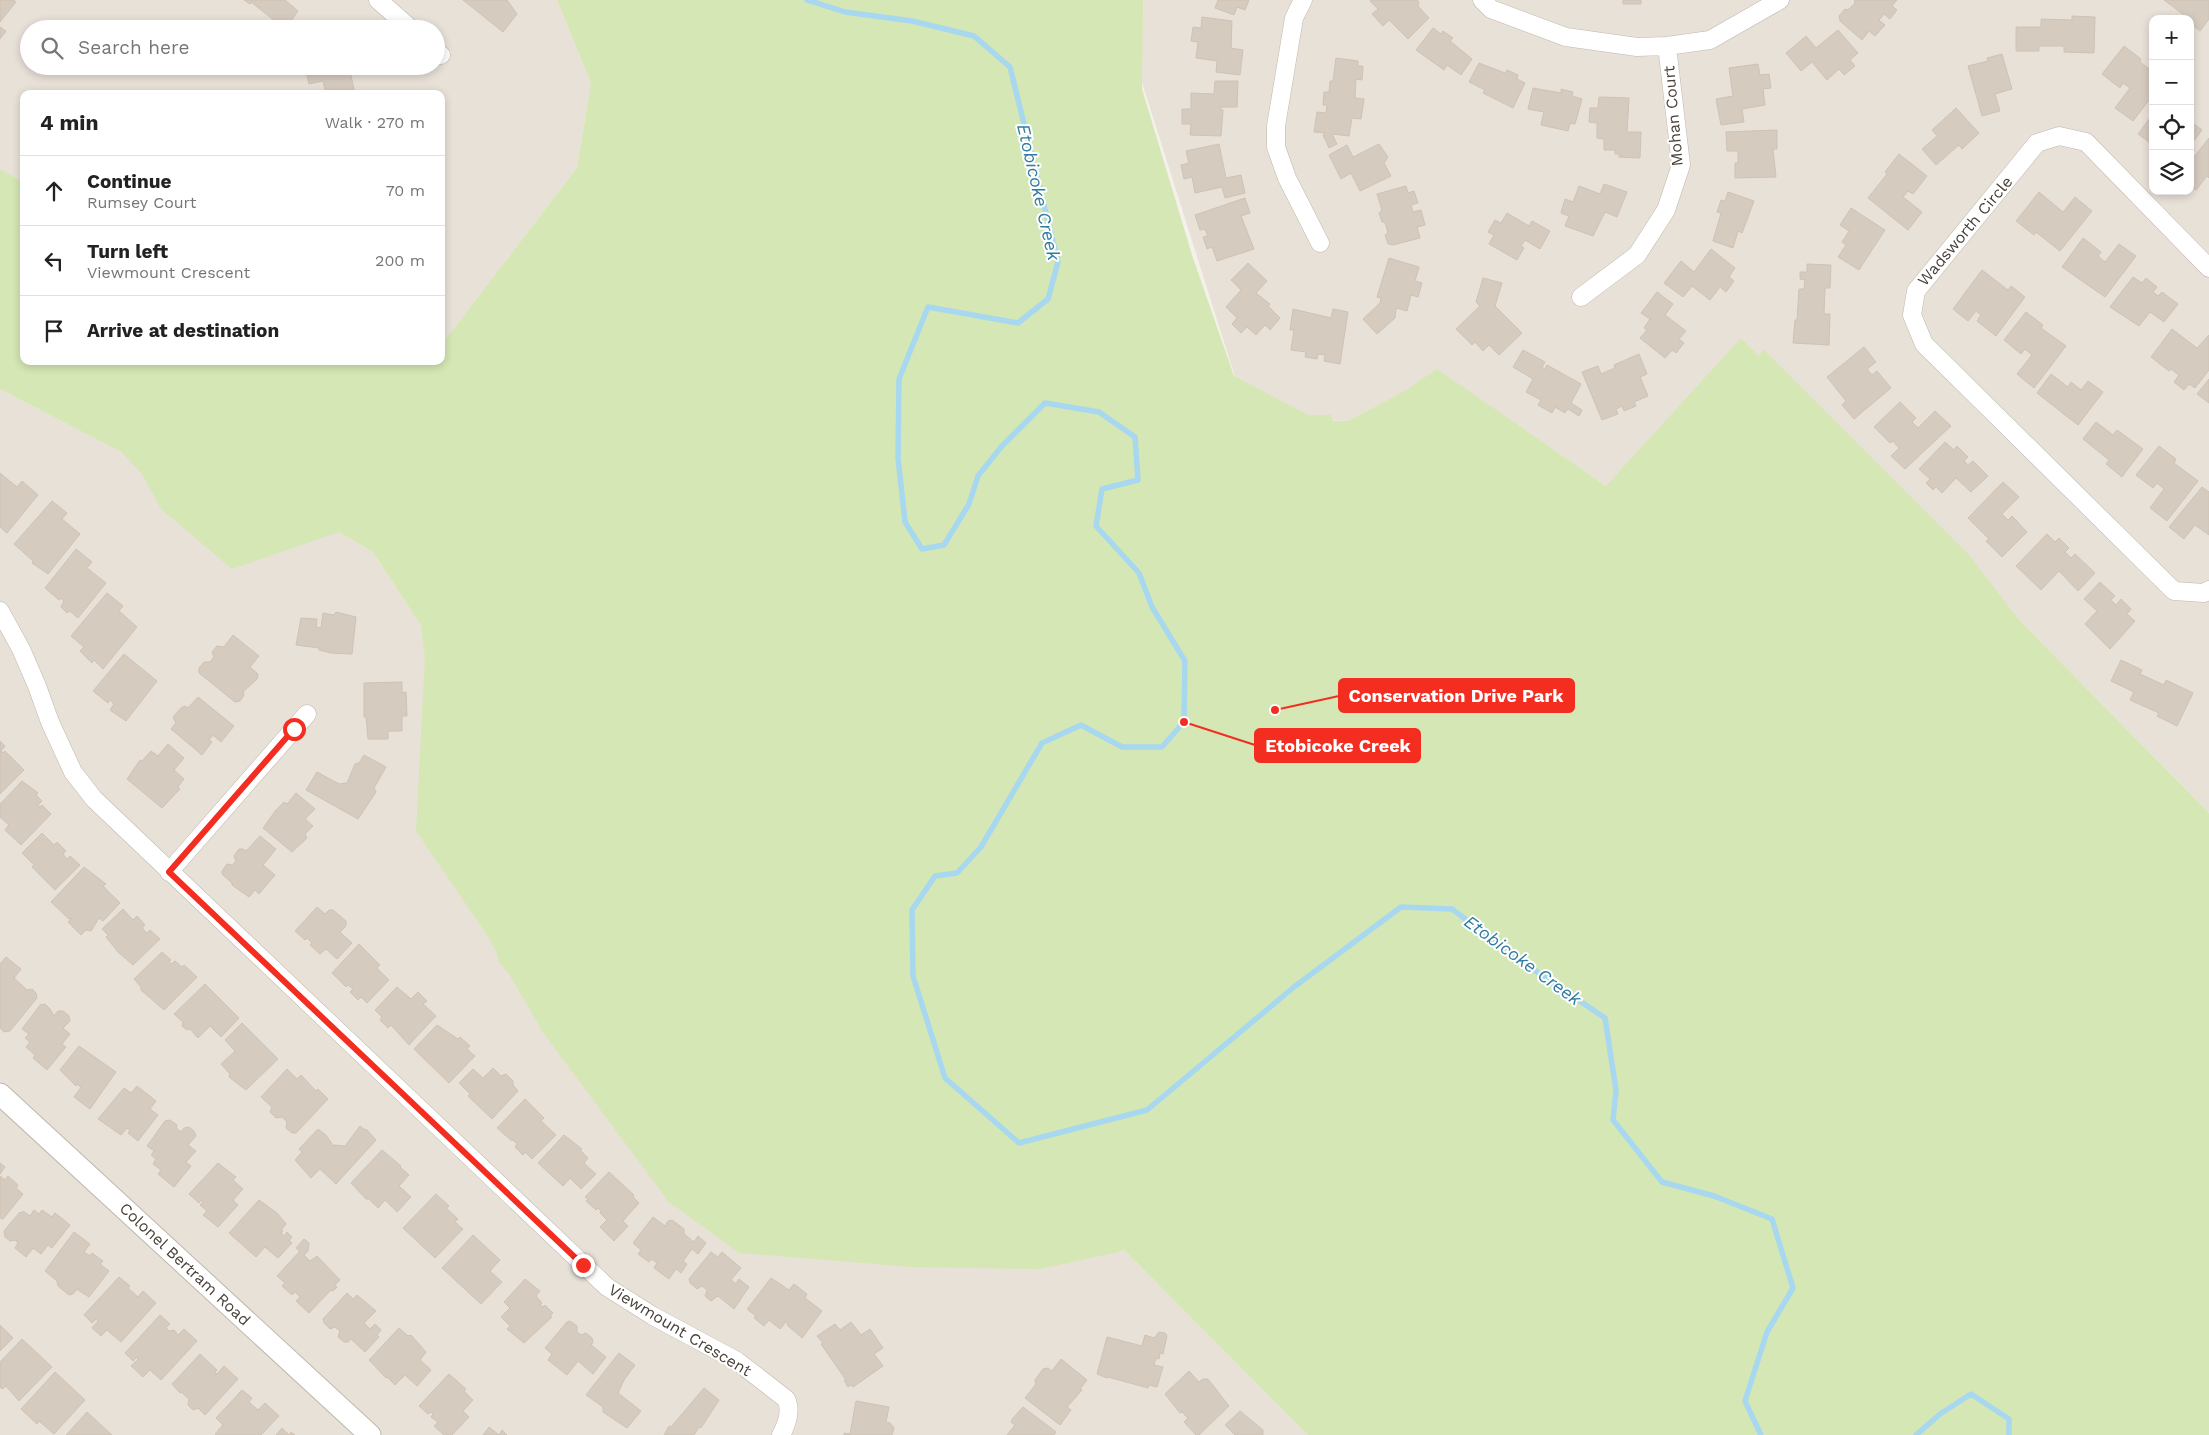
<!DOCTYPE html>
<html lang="en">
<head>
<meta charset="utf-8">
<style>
	:root { --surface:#fff; --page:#f2f2f2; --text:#222; --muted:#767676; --line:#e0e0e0 }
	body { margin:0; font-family:"Work Sans",sans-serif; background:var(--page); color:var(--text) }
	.controls { position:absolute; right:15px; top:15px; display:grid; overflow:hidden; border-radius:10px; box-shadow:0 2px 8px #0003 }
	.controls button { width:45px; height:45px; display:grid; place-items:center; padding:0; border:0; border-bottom:1px solid var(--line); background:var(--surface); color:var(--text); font:25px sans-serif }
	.stop { position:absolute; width:15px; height:15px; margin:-11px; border:4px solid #f42d21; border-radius:50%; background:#fff }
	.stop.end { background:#f42d21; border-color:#fff; box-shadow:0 1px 5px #0008 }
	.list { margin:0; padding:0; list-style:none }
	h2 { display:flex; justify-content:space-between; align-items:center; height:65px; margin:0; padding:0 20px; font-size:21px }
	h2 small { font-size:16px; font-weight:400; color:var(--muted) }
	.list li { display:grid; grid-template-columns:32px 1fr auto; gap:15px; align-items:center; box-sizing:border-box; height:70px; padding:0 20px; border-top:1px solid var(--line) }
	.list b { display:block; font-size:19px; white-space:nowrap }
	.list p { margin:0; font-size:16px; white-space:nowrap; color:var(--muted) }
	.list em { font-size:16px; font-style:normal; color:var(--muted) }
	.icon { flex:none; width:28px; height:28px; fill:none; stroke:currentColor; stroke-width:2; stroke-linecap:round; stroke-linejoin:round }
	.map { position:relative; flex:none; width:2209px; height:1435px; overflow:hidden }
	.search { position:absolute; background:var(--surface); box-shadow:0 2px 8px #0003; left:20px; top:20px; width:425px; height:55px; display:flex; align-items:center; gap:12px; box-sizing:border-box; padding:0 18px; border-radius:28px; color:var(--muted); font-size:19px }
	.panel { position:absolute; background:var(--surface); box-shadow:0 2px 8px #0003; left:20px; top:90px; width:425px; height:275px; border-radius:10px }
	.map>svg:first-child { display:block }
	.residential { fill:#e8e1d8; fill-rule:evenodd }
	.green { fill:#d5e7b4 }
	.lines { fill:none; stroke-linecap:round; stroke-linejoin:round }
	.stream { stroke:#a8d8ef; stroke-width:5.5 }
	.building { fill:#d6cbbf; stroke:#d0c2b3 }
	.minor-casing { stroke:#c0b7ac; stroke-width:19 }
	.tertiary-casing { stroke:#c0b7ac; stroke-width:23 }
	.minor { stroke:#fff; stroke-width:18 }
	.tertiary { stroke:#fff; stroke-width:21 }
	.route { stroke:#f42d21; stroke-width:6 }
	.labels { text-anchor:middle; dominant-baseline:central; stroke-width:4; stroke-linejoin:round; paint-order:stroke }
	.street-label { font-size:16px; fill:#484038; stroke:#fff }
	.water-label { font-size:18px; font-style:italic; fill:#307ca2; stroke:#fff }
	.leader { fill:none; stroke:#f42d21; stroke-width:2 }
	.callout-dot { fill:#f42d21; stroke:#fff; stroke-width:2 }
	.callout { fill:#f42d21; stroke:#f42d21; stroke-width:2 }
	.callout-label { font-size:18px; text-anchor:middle; font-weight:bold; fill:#fff }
</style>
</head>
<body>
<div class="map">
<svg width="2209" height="1435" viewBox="0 0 2209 1435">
	<rect width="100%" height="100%" fill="#f4f0ea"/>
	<path class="residential" d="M 0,0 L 557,0 L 591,83 L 577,168 L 441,345 L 441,94 L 24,94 L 24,188 L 0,174 ZM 29,29 L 436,29 L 436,66 L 29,66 Z
		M 1116,0 L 2209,0 L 2209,813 L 1741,338 L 1615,492 L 1437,370 L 1406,390 L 1348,421 L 1248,418 ZM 2153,19 L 2190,19 L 2190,191 L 2153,191 Z
		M 0,389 L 121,452 L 176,507 L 297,507 L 373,552 L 448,668 L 1106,1232 L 1308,1435 L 0,1435 Z"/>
	<path class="green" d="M 557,0 L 1143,0 L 1142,89 L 1192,255 L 1234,376 L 1308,415 L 1331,415 L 1333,421 L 1348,421 L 1406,390 L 1437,369 L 1606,486 L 1741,338 L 1759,356 L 1763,349 L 1969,555 L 2019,620 L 2209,813 L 2209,1435 L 1308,1435 L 1123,1249 L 1119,1252 L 1039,1269 L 912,1267 L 739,1253 L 669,1202 L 544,1034 L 509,974 L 499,962 L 496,951 L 485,932 L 416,831 L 425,656 L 421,626 L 373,552 L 339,532 L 232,569 L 161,509 L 142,474 L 121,452 L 0,389 L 0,169 L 24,183 L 24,361 L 441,361 L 441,345 L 577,168 L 591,83 Z"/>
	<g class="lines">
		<path class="stream" d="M 807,0 L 845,12 L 912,21 L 974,36 L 1010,67 L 1058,262 L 1048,299 L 1018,323 L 928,307 L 899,379 L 898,458 L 905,522 L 922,549 L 944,545 L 969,504 L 978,476 L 1002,446 L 1045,403 L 1099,412 L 1135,437 L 1138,480 L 1102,489 L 1096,526 L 1139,573 L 1152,607 L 1185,661 L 1184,722 L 1162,747 L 1122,747 L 1081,725 L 1042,743 L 981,847 L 957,873 L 935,876 L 912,910 L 913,976 L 945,1078 L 1019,1143 L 1147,1110 L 1294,987 L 1401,907 L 1452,909 L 1518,959 L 1605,1018 L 1616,1090 L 1613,1120 L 1662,1182 L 1714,1196 L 1772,1219 L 1793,1288 L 1767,1332 L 1745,1401 L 1761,1435
			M 1916,1435 L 1940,1414 L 1971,1394 L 2009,1419 L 2009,1435"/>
	</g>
	<path class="building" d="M 0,0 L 13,0 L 16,2 L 0,22 Z
		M 244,0 L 285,0 L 298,11 L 285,29 L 251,2 L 250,4 Z
		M 463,0 L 507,0 L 517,14 L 503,32 Z
		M 1218,0 L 1249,0 L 1245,10 L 1237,7 L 1234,15 L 1215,8 Z
		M 1372,0 L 1417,0 L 1419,2 L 1418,6 L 1429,18 L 1408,39 L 1389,20 L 1383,26 L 1372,14 L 1378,9 L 1370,1 Z
		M 1623,0 L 1641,0 L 1641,4 L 1623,4 Z
		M 1854,0 L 1897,0 L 1892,6 L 1897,10 L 1890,19 L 1884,14 L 1879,20 L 1885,25 L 1875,36 L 1869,31 L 1862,40 L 1840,21 L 1839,16 L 1845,9 L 1848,10 L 1855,3 Z
		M 2164,0 L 2209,0 L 2209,19 L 2200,31 L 2190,23 L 2190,19 L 2185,19 L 2182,17 L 2184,15 Z
		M 2072,16 L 2095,17 L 2094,53 L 2064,52 L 2064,46 L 2039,46 L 2039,51 L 2016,51 L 2016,27 L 2041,27 L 2041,19 L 2072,20 Z
		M 1202,17 L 1232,21 L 1231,48 L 1243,50 L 1240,75 L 1216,72 L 1217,61 L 1196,58 L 1198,42 L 1191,41 L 1193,27 L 1201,28 Z
		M 0,27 L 6,31 L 0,39 Z
		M 1433,28 L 1441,34 L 1443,31 L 1453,38 L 1450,41 L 1472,59 L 1461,75 L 1447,65 L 1444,70 L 1416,50 Z
		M 1838,30 L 1858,53 L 1850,60 L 1855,66 L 1844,75 L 1839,69 L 1827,80 L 1812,62 L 1801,71 L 1786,53 L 1806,36 L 1816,48 Z
		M 2124,46 L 2141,59 L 2140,62 L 2153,72 L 2153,95 L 2133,121 L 2115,108 L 2130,88 L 2123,83 L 2120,88 L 2102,74 Z
		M 2002,54 L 2012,89 L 1995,94 L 2000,111 L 1982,116 L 1968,66 L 1988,61 L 1987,58 Z
		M 1336,58 L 1358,61 L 1358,66 L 1363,66 L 1362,80 L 1356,79 L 1355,98 L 1364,99 L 1361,119 L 1352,118 L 1349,136 L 1332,134 L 1337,144 L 1329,148 L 1323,135 L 1326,133 L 1314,132 L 1317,112 L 1326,113 L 1327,105 L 1323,105 L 1324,92 L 1329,92 L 1330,81 L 1333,81 Z
		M 1479,63 L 1505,73 L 1507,70 L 1518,75 L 1517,79 L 1525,83 L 1513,108 L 1483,93 L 1485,90 L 1469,82 Z
		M 1758,64 L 1760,75 L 1769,74 L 1771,88 L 1763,89 L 1765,105 L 1742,109 L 1744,122 L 1721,125 L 1716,99 L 1733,96 L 1729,68 Z
		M 305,66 L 360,66 L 361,68 L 350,71 L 355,94 L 326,94 L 323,81 L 309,84 Z
		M 1215,81 L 1238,81 L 1237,107 L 1221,107 L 1221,110 L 1223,110 L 1221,136 L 1190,135 L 1191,124 L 1182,124 L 1182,109 L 1191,109 L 1191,93 L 1214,94 Z
		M 1533,88 L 1561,93 L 1561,89 L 1573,92 L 1572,96 L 1582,99 L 1575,124 L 1570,123 L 1568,131 L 1541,125 L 1544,112 L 1528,109 Z
		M 1599,97 L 1629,98 L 1627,132 L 1641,132 L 1640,158 L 1619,157 L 1619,154 L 1615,154 L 1615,150 L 1604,150 L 1604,139 L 1597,138 L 1597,123 L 1589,122 L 1590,108 L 1598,108 Z
		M 1956,108 L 1979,133 L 1962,149 L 1959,145 L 1936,165 L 1922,149 L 1937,136 L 1932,130 Z
		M 2153,114 L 2153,145 L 2138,134 Z
		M 2190,121 L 2202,130 L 2190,146 Z
		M 1777,130 L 1777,149 L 1773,149 L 1776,177 L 1735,178 L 1735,163 L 1738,163 L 1738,151 L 1727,151 L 1726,132 Z
		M 2209,138 L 2209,178 L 2207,176 L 2196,190 L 2190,186 L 2190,162 Z
		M 1219,144 L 1226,178 L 1241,175 L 1245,193 L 1225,198 L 1222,187 L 1195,193 L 1192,177 L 1184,179 L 1181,165 L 1189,163 L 1186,151 Z
		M 1379,144 L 1388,157 L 1384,163 L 1391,176 L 1360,191 L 1351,173 L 1341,179 L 1329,155 L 1347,145 L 1353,157 Z
		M 1899,154 L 1927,176 L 1913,194 L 1908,191 L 1903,197 L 1922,212 L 1908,230 L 1868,198 L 1887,174 L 1885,172 Z
		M 1604,184 L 1627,192 L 1617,217 L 1605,212 L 1593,236 L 1565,226 L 1569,216 L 1561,213 L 1565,199 L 1573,202 L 1579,186 L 1600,194 Z
		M 1406,186 L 1408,193 L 1414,191 L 1418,203 L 1411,205 L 1413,212 L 1421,210 L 1425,225 L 1417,227 L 1420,238 L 1393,245 L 1388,244 L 1385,235 L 1388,233 L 1385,222 L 1382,222 L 1379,213 L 1382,210 L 1377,194 Z
		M 1728,192 L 1754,201 L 1742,233 L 1738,231 L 1733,248 L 1713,241 L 1721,213 L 1717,212 L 1721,200 L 1725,201 Z
		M 2039,192 L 2063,212 L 2075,197 L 2092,211 L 2060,251 L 2036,232 L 2034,235 L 2016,221 Z
		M 1245,198 L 1250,213 L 1241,216 L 1254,249 L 1217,261 L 1212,247 L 1207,249 L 1203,237 L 1208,236 L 1205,229 L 1200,230 L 1195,215 Z
		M 1851,208 L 1885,230 L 1859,270 L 1838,257 L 1846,245 L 1842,242 L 1849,231 L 1840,225 Z
		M 1507,213 L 1529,226 L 1532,221 L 1550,231 L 1540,249 L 1525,240 L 1521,246 L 1524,248 L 1517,260 L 1489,244 L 1494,235 L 1488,232 L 1495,220 L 1501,223 Z
		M 2083,238 L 2101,252 L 2098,256 L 2105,262 L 2119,244 L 2136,256 L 2105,297 L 2062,267 Z
		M 1711,249 L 1735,268 L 1729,277 L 1734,281 L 1726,292 L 1720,287 L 1710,300 L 1692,286 L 1683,297 L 1664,283 L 1681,261 L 1694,272 Z
		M 1389,258 L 1419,267 L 1415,281 L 1422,283 L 1418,297 L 1411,295 L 1407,311 L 1396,308 L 1395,318 L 1377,334 L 1363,319 L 1380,303 L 1381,298 L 1377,297 Z
		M 1248,263 L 1267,281 L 1256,293 L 1270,304 L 1268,306 L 1280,318 L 1270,330 L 1265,325 L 1256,335 L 1247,327 L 1241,333 L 1232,324 L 1237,318 L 1226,307 L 1241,290 L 1231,280 Z
		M 1807,264 L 1831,265 L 1830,288 L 1825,288 L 1824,314 L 1830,314 L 1829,345 L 1793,343 L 1795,320 L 1797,320 L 1799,289 L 1804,289 L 1805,280 L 1800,279 L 1800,272 L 1807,272 Z
		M 1982,270 L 2008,290 L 2011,286 L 2025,297 L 1996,336 L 1977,321 L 1981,315 L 1976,311 L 1968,321 L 1953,309 Z
		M 2133,277 L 2142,283 L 2146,278 L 2157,287 L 2153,292 L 2158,296 L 2162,292 L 2178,304 L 2164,322 L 2150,312 L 2139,326 L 2110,307 Z
		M 1483,278 L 1502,283 L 1495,306 L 1522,333 L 1499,355 L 1489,345 L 1483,351 L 1475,342 L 1472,345 L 1456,329 L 1480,306 L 1476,302 Z
		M 1657,292 L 1673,304 L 1665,315 L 1686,331 L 1679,339 L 1684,343 L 1676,353 L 1672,350 L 1665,358 L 1640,338 L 1647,330 L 1644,328 L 1650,319 L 1641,313 Z
		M 1293,309 L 1331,318 L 1333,309 L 1348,312 L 1340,364 L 1324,361 L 1325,355 L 1318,354 L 1317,359 L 1305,357 L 1306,352 L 1291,350 L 1294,330 L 1290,330 Z
		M 2026,312 L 2043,325 L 2041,328 L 2066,346 L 2034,388 L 2017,374 L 2032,355 L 2025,349 L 2021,354 L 2004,340 Z
		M 2172,329 L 2197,348 L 2209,335 L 2209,370 L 2195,388 L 2189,384 L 2184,390 L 2174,382 L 2179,375 L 2171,369 L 2169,371 L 2151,357 Z
		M 1864,347 L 1876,362 L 1867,369 L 1872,375 L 1877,371 L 1891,388 L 1854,419 L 1842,405 L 1846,401 L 1827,377 Z
		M 1523,350 L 1545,362 L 1542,367 L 1545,369 L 1547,365 L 1581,384 L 1571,403 L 1582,410 L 1579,416 L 1568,409 L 1565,413 L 1555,407 L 1552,413 L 1538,405 L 1541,400 L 1526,392 L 1533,379 L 1513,367 Z
		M 1639,354 L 1647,374 L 1640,377 L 1648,396 L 1634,402 L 1636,406 L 1624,411 L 1622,406 L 1616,409 L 1618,414 L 1602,420 L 1582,372 L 1598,366 L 1601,374 L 1615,368 L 1614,365 Z
		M 2051,374 L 2068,387 L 2071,382 L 2081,390 L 2088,381 L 2103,392 L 2078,425 L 2037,393 Z
		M 2209,379 L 2209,403 L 2197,394 Z
		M 1900,402 L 1916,418 L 1912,422 L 1918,428 L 1935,411 L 1951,426 L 1905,469 L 1891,456 L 1899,448 L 1893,441 L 1890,443 L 1874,427 Z
		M 2096,422 L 2113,435 L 2117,430 L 2143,449 L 2122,477 L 2106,464 L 2109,460 L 2083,439 Z
		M 1945,442 L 1954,450 L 1957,446 L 1968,457 L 1964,461 L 1968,465 L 1973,461 L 1988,476 L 1971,492 L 1956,478 L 1942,493 L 1936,487 L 1933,490 L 1926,483 L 1930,479 L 1919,469 Z
		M 2159,446 L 2176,459 L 2174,463 L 2198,481 L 2167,521 L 2150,508 L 2164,489 L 2157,483 L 2153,488 L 2136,475 Z
		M 0,473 L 17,487 L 22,481 L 38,495 L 7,533 L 0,527 Z
		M 2003,482 L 2019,497 L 2002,514 L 2008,520 L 2012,516 L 2027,532 L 2002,557 L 1986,541 L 1989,539 L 1968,518 Z
		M 2202,487 L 2209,492 L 2209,535 L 2195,525 L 2184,539 L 2169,527 Z
		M 52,501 L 67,513 L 62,519 L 80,534 L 48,574 L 32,563 L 33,561 L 14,544 Z
		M 2047,534 L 2055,542 L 2059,538 L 2069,548 L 2065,552 L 2071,558 L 2075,554 L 2095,573 L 2078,591 L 2059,571 L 2041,590 L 2016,566 Z
		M 76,549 L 92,562 L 87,568 L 106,583 L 78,618 L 70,611 L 67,613 L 61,607 L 64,601 L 60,598 L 59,600 L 45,588 Z
		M 2100,582 L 2115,596 L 2111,600 L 2116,605 L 2121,599 L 2131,609 L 2127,614 L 2135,621 L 2110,649 L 2085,624 L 2097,611 L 2084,599 Z
		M 107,593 L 123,606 L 119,611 L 137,627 L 103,669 L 94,660 L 92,663 L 80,651 L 84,647 L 71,636 Z
		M 336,612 L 356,617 L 352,654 L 331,653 L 319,650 L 319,648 L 296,645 L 301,618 L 317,619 L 316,627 L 321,628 L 323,613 L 334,615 Z
		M 233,635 L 259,656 L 250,667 L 258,674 L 257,679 L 243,692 L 244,695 L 240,701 L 235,702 L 199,673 L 199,668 L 204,662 L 210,662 L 214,657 L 212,652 L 217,646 L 224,647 Z
		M 124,654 L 157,681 L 126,721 L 110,710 L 114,704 L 110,700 L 108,703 L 93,691 Z
		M 2121,660 L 2142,670 L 2140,674 L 2164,685 L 2166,680 L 2193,693 L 2177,726 L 2157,716 L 2159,713 L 2130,700 L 2134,692 L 2111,681 Z
		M 402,682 L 402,693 L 406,692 L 407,716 L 402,716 L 402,731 L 388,731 L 388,739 L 368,739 L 366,717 L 364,717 L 364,683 Z
		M 198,697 L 234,726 L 221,742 L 213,735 L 209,740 L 212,742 L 202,755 L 171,729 L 176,723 L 173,717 L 181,708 L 185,706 L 188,708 Z
		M 0,741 L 5,746 L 1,751 L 3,753 L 5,751 L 24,770 L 0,794 Z
		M 168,744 L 184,758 L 174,770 L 184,779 L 178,787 L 180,789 L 162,808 L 127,779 L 140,760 L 142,761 L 151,751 L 158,756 Z
		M 364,755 L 386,767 L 374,788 L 376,792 L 358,819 L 306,790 L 317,772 L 339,784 L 347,783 L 355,764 L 359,763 Z
		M 22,781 L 38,793 L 36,795 L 42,801 L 38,805 L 40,807 L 42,805 L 51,814 L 21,845 L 5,830 L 9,825 L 0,817 L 0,804 Z
		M 296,793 L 315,809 L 305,819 L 313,826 L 305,834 L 307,838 L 292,852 L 263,828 L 276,810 L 284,802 L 287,804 Z
		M 42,833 L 54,845 L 57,842 L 66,851 L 63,854 L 67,859 L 70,856 L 80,865 L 55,890 L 32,867 L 34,865 L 22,853 Z
		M 260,836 L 276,849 L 263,865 L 275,875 L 259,894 L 255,890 L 249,897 L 232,885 L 232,883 L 222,874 L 222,871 L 227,864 L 232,865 L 236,861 L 234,856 L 239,849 L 243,849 L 246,851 Z
		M 84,867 L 106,884 L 103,886 L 120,903 L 103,921 L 99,918 L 91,931 L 86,930 L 81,935 L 68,922 L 72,918 L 69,919 L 51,902 Z
		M 317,907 L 325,914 L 329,910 L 333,910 L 346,921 L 346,926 L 340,932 L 352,943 L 337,959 L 326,949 L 320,954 L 310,945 L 312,943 L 307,938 L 305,940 L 295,931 Z
		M 123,909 L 133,920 L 137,916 L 145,925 L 142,928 L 147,933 L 150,930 L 160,939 L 133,965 L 118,952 L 106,937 L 108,935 L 102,929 Z
		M 359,944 L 380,965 L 377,968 L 389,980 L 367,1003 L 361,997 L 358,1000 L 350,992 L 353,989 L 348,985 L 346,987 L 332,973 Z
		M 162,952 L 171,960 L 169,962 L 171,964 L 175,961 L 182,967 L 184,965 L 197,977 L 164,1010 L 141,990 L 141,987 L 134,979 Z
		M 6,957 L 21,969 L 14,978 L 27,990 L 32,989 L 36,993 L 37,998 L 10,1031 L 4,1032 L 0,1028 L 0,964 Z
		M 205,984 L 239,1018 L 221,1037 L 210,1026 L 198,1038 L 190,1029 L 187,1030 L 182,1026 L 183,1022 L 174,1014 Z
		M 397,987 L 411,999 L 418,992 L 427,1001 L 423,1004 L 436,1016 L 409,1045 L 391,1025 L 388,1028 L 380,1020 L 382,1017 L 375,1010 Z
		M 45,1004 L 50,1009 L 54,1016 L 58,1011 L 63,1011 L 69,1016 L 70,1021 L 63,1028 L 70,1034 L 62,1044 L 66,1047 L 47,1070 L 33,1058 L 35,1055 L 26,1047 L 30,1042 L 25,1038 L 29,1034 L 22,1029 L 40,1005 Z
		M 242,1023 L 278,1059 L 246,1090 L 229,1077 L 230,1074 L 221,1064 L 235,1051 L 225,1040 Z
		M 437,1025 L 458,1039 L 460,1037 L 470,1046 L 467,1049 L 475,1056 L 449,1083 L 414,1049 Z
		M 79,1046 L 116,1072 L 90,1109 L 74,1097 L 81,1087 L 77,1084 L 76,1086 L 60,1070 Z
		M 493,1068 L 501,1076 L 506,1074 L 513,1081 L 513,1085 L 518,1091 L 492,1119 L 468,1096 L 470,1094 L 459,1083 L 473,1069 L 483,1078 Z
		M 287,1069 L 297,1079 L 301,1075 L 316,1091 L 318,1089 L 328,1099 L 296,1133 L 292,1133 L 286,1128 L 287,1122 L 282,1117 L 276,1118 L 270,1112 L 272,1107 L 261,1097 Z
		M 137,1086 L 156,1101 L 150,1109 L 158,1115 L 138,1141 L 128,1133 L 130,1130 L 127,1128 L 121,1135 L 98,1119 L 124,1088 L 131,1093 Z
		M 525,1099 L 544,1118 L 541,1121 L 556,1135 L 532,1159 L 525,1152 L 523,1155 L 515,1147 L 517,1144 L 513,1140 L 512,1141 L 497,1128 Z
		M 170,1120 L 177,1125 L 176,1128 L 181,1132 L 184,1128 L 189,1127 L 194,1131 L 196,1136 L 188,1145 L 196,1151 L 186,1162 L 191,1166 L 174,1187 L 158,1174 L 161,1170 L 153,1164 L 156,1159 L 151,1155 L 154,1151 L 147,1146 L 165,1121 Z
		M 360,1126 L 365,1130 L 366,1129 L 376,1140 L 336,1184 L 320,1169 L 311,1178 L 295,1160 L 302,1152 L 299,1149 L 318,1129 L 326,1135 L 334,1147 L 334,1145 L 345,1146 Z
		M 564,1135 L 582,1149 L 580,1150 L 588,1158 L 584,1163 L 596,1174 L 581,1189 L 570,1178 L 563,1186 L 538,1163 Z
		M 382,1150 L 401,1166 L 400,1167 L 409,1175 L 399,1186 L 411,1197 L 397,1212 L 385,1200 L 378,1208 L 369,1199 L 366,1199 L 351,1183 Z
		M 0,1163 L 5,1167 L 0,1174 Z
		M 218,1163 L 236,1177 L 233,1180 L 243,1189 L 233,1200 L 238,1205 L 218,1227 L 203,1215 L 207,1211 L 200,1205 L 203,1202 L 201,1200 L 199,1203 L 189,1194 Z
		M 609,1172 L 634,1195 L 633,1197 L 639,1203 L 623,1221 L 628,1226 L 614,1241 L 600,1227 L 607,1220 L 600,1213 L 601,1211 L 598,1208 L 596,1210 L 586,1201 L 588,1199 L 585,1197 Z
		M 0,1176 L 5,1180 L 8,1176 L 18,1185 L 16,1188 L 23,1194 L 3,1219 L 0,1218 Z
		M 436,1194 L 449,1206 L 446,1208 L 458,1219 L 455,1222 L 463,1229 L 435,1258 L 403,1228 Z
		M 259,1200 L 277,1213 L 286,1224 L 281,1230 L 283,1231 L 281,1233 L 284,1236 L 287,1232 L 292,1237 L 289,1241 L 292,1243 L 278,1258 L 265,1247 L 256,1257 L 229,1233 Z
		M 34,1210 L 39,1214 L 42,1210 L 52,1217 L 55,1213 L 70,1225 L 52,1248 L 48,1245 L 41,1254 L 33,1248 L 26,1257 L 15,1248 L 18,1243 L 15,1240 L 10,1241 L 5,1237 L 4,1231 L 20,1212 L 21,1213 L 23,1211 L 30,1216 Z
		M 653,1217 L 665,1226 L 668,1221 L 672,1220 L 684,1229 L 684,1234 L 694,1242 L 698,1236 L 706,1243 L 698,1254 L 692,1249 L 683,1261 L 687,1264 L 681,1273 L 676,1269 L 669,1279 L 654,1268 L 657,1263 L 652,1259 L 649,1262 L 638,1254 L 641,1250 L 633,1243 Z
		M 74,1232 L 90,1244 L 84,1252 L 90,1256 L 92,1253 L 103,1261 L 100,1264 L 109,1271 L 89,1297 L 78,1290 L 78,1288 L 73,1294 L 69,1295 L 58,1286 L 57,1281 L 45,1271 Z
		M 473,1235 L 500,1260 L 490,1271 L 502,1282 L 481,1304 L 442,1268 Z
		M 304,1239 L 309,1243 L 308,1251 L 304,1255 L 310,1261 L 317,1256 L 340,1280 L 335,1285 L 337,1287 L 333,1291 L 331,1290 L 309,1313 L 296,1301 L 300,1297 L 295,1292 L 292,1295 L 282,1286 L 285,1283 L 277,1276 L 300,1251 L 296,1248 Z
		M 711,1252 L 718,1257 L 722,1252 L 741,1268 L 731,1280 L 736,1284 L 739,1279 L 749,1287 L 734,1309 L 718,1296 L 711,1301 L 705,1296 L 707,1290 L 702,1286 L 697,1289 L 690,1283 L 689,1279 Z
		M 119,1277 L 130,1286 L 128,1288 L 138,1297 L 143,1291 L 156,1303 L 121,1342 L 107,1330 L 101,1336 L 92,1328 L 98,1321 L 96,1319 L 92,1323 L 84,1315 Z
		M 771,1278 L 789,1290 L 794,1284 L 807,1294 L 805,1298 L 822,1311 L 802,1338 L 787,1325 L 788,1324 L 786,1322 L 780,1329 L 769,1320 L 764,1326 L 754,1318 L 756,1316 L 748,1310 L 748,1308 Z
		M 525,1279 L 540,1291 L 536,1296 L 542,1303 L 540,1305 L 543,1307 L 545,1305 L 553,1313 L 550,1316 L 552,1317 L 524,1343 L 507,1329 L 510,1326 L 501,1317 L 510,1308 L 504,1302 Z
		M 347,1293 L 353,1299 L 357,1295 L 376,1311 L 364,1323 L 370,1329 L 375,1324 L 381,1330 L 377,1335 L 379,1337 L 365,1352 L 351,1339 L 348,1342 L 344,1342 L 338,1337 L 340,1331 L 335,1327 L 330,1329 L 324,1323 L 323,1319 Z
		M 160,1315 L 170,1324 L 166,1328 L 169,1331 L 174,1330 L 178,1335 L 184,1329 L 197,1341 L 161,1380 L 150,1370 L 143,1377 L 131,1366 L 138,1359 L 137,1357 L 133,1361 L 125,1353 Z
		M 570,1321 L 577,1326 L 577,1332 L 581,1335 L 586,1333 L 592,1338 L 593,1342 L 591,1345 L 606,1357 L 593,1374 L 578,1361 L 567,1375 L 548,1360 L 552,1354 L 545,1348 L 567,1322 Z
		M 851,1322 L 861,1335 L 870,1329 L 883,1348 L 874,1354 L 883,1366 L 853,1387 L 851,1385 L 848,1387 L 844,1380 L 846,1380 L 821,1344 L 823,1343 L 817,1336 L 835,1324 L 840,1330 Z
		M 0,1325 L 13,1338 L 0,1351 Z
		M 399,1328 L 408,1336 L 411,1335 L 426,1352 L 420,1360 L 431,1370 L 417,1386 L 405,1375 L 395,1385 L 387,1377 L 386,1378 L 369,1360 Z
		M 1159,1332 L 1165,1333 L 1167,1336 L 1163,1354 L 1160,1353 L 1159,1359 L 1156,1358 L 1154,1365 L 1163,1367 L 1157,1387 L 1149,1385 L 1148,1388 L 1108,1377 L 1107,1378 L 1097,1374 L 1107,1337 L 1142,1346 L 1145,1335 L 1154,1338 Z
		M 22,1339 L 52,1367 L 19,1401 L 6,1386 L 2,1389 L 0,1387 L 0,1362 Z
		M 619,1353 L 635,1365 L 624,1380 L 618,1393 L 641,1411 L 627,1428 L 603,1412 L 603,1407 L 586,1395 Z
		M 200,1354 L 217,1370 L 215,1372 L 217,1374 L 224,1366 L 238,1379 L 205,1415 L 198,1408 L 193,1410 L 188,1405 L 189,1399 L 181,1392 L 180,1393 L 172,1384 Z
		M 1061,1359 L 1087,1380 L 1080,1389 L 1082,1390 L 1067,1407 L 1071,1410 L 1060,1425 L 1025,1398 L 1036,1384 L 1035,1380 L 1043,1369 L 1048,1368 L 1052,1371 Z
		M 1189,1371 L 1199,1382 L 1203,1379 L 1208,1379 L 1229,1406 L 1199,1435 L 1196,1435 L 1184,1422 L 1188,1418 L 1182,1412 L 1180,1413 L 1165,1394 Z
		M 55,1372 L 85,1400 L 54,1434 L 39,1421 L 37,1424 L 21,1409 Z
		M 449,1374 L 466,1389 L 464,1391 L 473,1400 L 463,1411 L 469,1417 L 452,1435 L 444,1435 L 434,1426 L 438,1422 L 431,1417 L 433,1414 L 431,1412 L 428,1414 L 419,1406 Z
		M 704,1388 L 719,1400 L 701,1428 L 699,1427 L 694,1435 L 664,1435 L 669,1426 L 671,1427 Z
		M 242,1390 L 252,1398 L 249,1402 L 258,1410 L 265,1403 L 279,1416 L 261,1435 L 217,1435 L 215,1434 L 223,1425 L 216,1418 Z
		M 856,1401 L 889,1407 L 886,1422 L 890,1423 L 894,1428 L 892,1435 L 844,1435 L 844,1433 L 850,1434 Z
		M 1023,1407 L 1056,1432 L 1054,1435 L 1007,1435 L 1015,1425 L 1011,1422 L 1013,1418 Z
		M 1240,1411 L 1263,1430 L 1263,1435 L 1235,1435 L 1225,1425 Z
		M 87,1412 L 112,1435 L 66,1435 Z
		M 489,1427 L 499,1435 L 502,1430 L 507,1435 L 483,1435 Z
		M 282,1428 L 289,1435 L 291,1432 L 295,1435 L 276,1435 Z"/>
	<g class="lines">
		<defs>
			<path id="minor" d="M 378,0 L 411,29
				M 1303,0 L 1294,18 L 1276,126 L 1276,147 L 1287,178 L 1320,243
				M 1482,0 L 1491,9 L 1566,37 L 1637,47 L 1667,46 L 1710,40 L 1780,0
				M 436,51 L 441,55
				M 2209,268 L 2086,142 L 2059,136 L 2037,143 L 1916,291 L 1912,315 L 1924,344 L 2174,591 L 2204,593 L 2209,590
				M 1581,297 L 1637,255 L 1666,210 L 1681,165 L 1667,46
				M 0,611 L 21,649 L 37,686 L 50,722 L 73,772 L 94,799 L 607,1287 L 653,1316 L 737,1361 L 786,1399 C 792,1411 787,1424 781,1435
				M 169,872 L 307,714"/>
			<path id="tertiary" d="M 0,1094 L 370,1435"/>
		</defs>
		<use href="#minor" class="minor-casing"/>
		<use href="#tertiary" class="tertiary-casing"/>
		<use href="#minor" class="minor"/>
		<use href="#tertiary" class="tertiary"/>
	</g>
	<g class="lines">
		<path class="route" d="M 294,729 L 169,872 L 583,1265"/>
	</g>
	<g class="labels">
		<g class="street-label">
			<text transform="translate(1673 116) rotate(-95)">Mohan Court</text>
			<text transform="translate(1965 231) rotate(-50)">Wadsworth Circle</text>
			<text transform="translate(185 1264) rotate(43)">Colonel Bertram Road</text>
			<text transform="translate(680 1330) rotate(31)">Viewmount Crescent</text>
		</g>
		<g class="water-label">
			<text transform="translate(1039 192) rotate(77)">Etobicoke Creek</text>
			<text transform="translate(1523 960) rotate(36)">Etobicoke Creek</text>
		</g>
	</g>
	<path class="leader" d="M1275 710L1339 696M1184 722L1255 745"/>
	<g class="callout-dot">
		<circle cx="1275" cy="710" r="5"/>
		<circle cx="1184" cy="722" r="5"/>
	</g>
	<g class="callout">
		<rect x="1339" y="679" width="235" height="33" rx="5"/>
		<rect x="1255" y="729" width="165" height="33" rx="5"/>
	</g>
	<g class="callout-label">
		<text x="1456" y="702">Conservation Drive Park</text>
		<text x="1338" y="752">Etobicoke Creek</text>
	</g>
</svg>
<div class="controls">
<button>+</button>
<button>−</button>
<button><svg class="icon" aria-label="locate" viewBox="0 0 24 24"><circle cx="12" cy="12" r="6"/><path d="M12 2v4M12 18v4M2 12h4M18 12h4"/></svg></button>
<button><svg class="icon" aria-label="layers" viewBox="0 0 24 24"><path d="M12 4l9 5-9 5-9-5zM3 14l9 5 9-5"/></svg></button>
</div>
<div class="stop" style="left:294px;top:729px"></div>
<div class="stop end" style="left:583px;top:1265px"></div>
<div class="search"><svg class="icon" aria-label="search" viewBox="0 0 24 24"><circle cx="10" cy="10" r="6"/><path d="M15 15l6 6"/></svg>Search here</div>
<section class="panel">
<h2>4 min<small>Walk · 270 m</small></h2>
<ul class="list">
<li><svg class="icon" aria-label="ahead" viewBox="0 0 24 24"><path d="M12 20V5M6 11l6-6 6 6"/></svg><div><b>Continue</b><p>Rumsey Court</p></div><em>70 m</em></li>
<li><svg class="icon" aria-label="left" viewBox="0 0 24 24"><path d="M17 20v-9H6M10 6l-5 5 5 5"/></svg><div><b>Turn left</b><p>Viewmount Crescent</p></div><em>200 m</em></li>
<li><svg class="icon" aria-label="arrive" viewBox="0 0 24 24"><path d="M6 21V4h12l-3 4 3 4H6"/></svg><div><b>Arrive at destination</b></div></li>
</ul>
</section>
</div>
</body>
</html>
